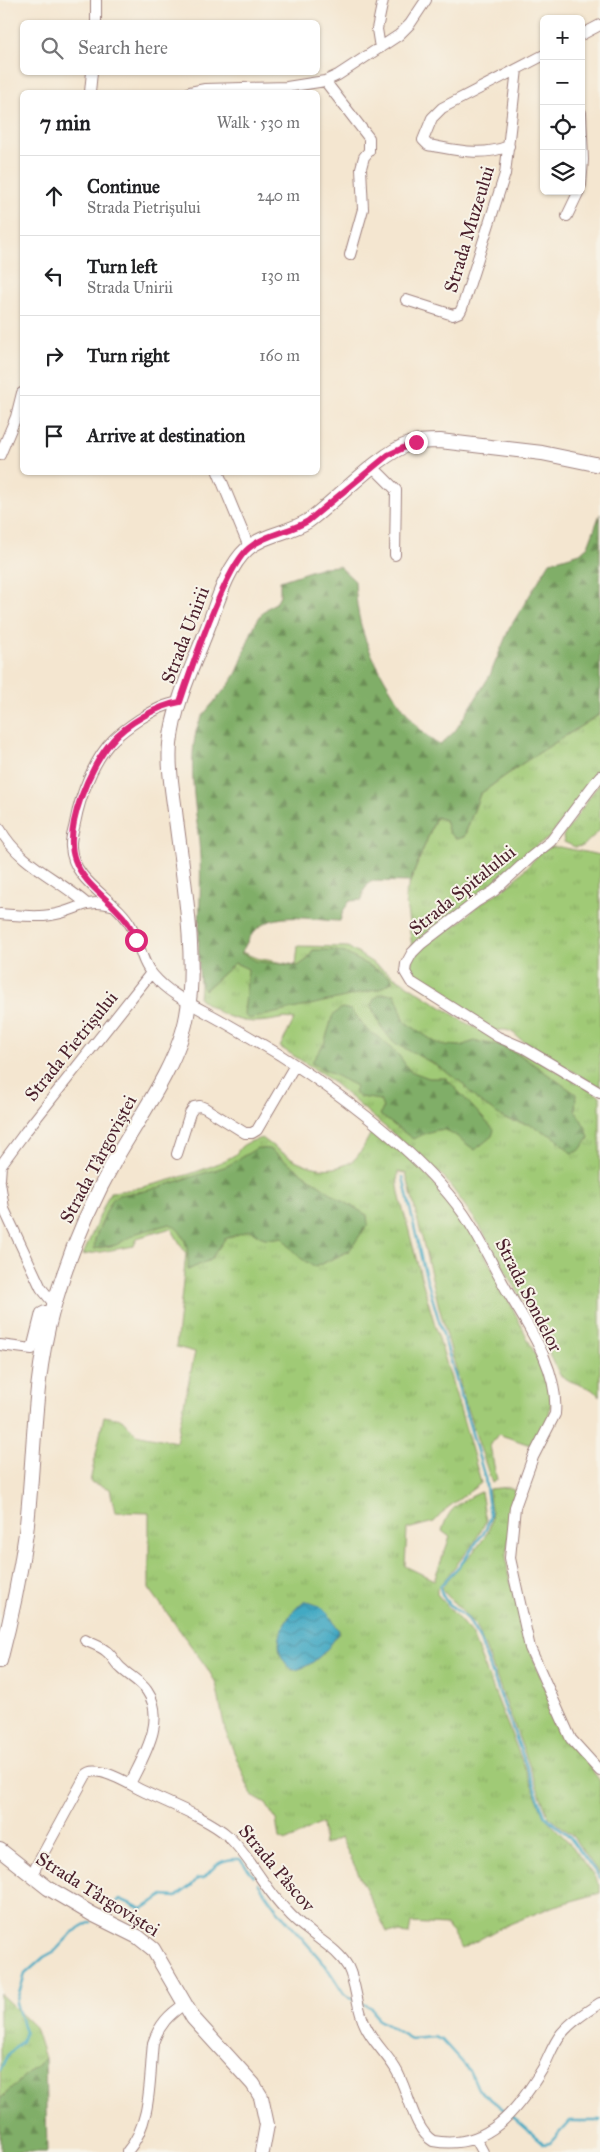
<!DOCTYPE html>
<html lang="en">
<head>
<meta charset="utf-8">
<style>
	:root { --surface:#fff; --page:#f2f2f2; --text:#202124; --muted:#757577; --line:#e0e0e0 }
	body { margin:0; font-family:"IM FELL Great Primer",serif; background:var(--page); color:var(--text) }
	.controls { position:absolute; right:15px; top:15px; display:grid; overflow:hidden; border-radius:8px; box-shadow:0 1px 4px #0004 }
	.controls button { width:45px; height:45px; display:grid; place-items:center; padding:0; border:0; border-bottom:1px solid var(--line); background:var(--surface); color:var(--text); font:25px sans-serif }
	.stop { position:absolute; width:15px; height:15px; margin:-11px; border:4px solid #db2777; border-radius:50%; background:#fff }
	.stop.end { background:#db2777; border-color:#fff; box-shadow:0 1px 5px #0008 }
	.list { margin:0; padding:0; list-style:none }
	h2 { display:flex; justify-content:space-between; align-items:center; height:65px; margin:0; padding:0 20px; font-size:21px }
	h2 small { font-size:16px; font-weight:400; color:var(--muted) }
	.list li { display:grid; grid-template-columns:32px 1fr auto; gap:15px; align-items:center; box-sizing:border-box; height:80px; padding:0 20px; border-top:1px solid var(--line) }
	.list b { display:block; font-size:19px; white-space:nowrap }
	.list p { margin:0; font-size:16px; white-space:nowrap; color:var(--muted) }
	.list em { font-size:16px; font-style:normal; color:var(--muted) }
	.icon { flex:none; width:28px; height:28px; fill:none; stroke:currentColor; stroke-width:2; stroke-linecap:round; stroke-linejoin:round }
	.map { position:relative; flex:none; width:600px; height:2152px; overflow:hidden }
	.search { position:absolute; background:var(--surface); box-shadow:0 1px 4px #0004; left:20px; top:20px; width:300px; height:55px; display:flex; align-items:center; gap:12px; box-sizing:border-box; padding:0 18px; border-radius:8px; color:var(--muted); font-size:19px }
	.panel { position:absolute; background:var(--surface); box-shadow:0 1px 4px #0004; left:20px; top:90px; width:300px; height:385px; border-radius:8px }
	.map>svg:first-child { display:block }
	.grass { fill:url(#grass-tufts); stroke:#757450 }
	.forest { fill:url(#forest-firs); stroke:#656649 }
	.water { fill:url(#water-waves); stroke:#466477 }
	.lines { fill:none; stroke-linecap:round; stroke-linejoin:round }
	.stream { stroke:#43a9c3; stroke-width:2.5 }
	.minor-casing { stroke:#9f827e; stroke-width:12 }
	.secondary-casing { stroke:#9f827e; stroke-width:16 }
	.minor { stroke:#fff; stroke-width:10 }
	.secondary { stroke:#fff; stroke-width:14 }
	.route { stroke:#db2777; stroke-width:6 }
	.labels { text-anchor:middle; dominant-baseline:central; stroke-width:4; stroke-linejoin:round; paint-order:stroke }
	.street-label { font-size:19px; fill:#4a1f2b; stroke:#f7f3e8 }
</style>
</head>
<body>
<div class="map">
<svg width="600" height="2152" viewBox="0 0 600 2152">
	<defs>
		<pattern id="grass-tufts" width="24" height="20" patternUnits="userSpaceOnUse" patternTransform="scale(1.25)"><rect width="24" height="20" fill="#a0ca76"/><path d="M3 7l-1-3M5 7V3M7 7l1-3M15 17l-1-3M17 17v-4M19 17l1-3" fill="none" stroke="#8bad66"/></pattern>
		<pattern id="forest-firs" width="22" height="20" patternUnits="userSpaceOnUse" patternTransform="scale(1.25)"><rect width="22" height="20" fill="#80ae67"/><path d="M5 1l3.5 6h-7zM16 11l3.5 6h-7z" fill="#6b8d55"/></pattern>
		<pattern id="water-waves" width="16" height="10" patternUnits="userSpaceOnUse" patternTransform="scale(1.25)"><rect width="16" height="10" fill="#43a9c3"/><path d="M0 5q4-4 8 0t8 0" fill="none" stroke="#3a899f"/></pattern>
	</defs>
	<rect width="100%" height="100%" fill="#f7f3e8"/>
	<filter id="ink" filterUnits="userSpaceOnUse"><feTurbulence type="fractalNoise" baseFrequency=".02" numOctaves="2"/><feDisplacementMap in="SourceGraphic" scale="10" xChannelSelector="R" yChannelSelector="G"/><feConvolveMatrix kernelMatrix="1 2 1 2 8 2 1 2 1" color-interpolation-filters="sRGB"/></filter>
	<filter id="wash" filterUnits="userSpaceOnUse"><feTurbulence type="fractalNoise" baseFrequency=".0096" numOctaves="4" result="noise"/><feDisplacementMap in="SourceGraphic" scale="20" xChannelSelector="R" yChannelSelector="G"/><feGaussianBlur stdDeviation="1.12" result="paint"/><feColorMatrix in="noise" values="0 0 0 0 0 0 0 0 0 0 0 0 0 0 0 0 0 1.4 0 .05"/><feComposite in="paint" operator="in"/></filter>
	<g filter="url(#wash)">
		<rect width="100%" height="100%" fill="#f4e6d0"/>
		<path class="grass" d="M 600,714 L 600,771 L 548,839 L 538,844 L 512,873 L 456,915 L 431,930 L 412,947 L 405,895 L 436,817 L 445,820 L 449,833 L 456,839 L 464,837 L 480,794 L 523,763 Z
			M 600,782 L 600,830 L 583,846 L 575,847 L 564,842 L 563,836 Z
			M 552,847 L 560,847 L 600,855 L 600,1088 L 520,1039 C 512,1031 507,1028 496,1031 L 417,983 L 409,972 L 410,964 L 420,948 L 463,920 L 476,907 L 512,883 L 543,850 Z
			M 298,946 L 348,947 L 468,1024 L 523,1051 L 600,1096 L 600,1396 L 591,1389 L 570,1381 L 560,1375 L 531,1315 L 479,1225 L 444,1177 L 324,1075 L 280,1047 L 294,1020 C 284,1016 278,1020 268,1021 C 241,1025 219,1015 199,998 L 200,985 L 205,990 L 235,963 L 242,952 L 256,958 L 296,965 Z
			M 373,1130 C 407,1152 450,1196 471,1231 C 498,1275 520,1324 543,1370 C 557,1405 550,1415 536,1447 L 498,1434 L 490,1446 L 497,1480 L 492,1483 L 466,1406 L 439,1307 L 406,1173 L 398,1172 C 395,1189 406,1217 410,1235 C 431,1318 459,1400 481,1483 L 446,1509 L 434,1522 L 407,1529 L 405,1566 L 434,1580 L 450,1537 L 442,1531 C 449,1507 458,1503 481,1492 L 486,1521 L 474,1543 L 437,1589 L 437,1594 L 471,1633 L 544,1816 L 572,1846 L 600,1885 L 600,1893 L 554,1906 L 500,1928 L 462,1949 L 447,1925 L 411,1923 L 409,1934 L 387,1932 L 341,1838 L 324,1845 L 322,1823 L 287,1841 L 279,1838 L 276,1820 L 266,1804 L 252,1796 L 225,1730 L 216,1683 L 207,1668 L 149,1588 L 149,1513 L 115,1512 L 110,1489 L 90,1482 L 104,1416 L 122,1419 L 136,1434 L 176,1442 L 195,1352 L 176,1347 L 186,1254 L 171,1228 L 137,1238 L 134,1246 L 83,1255 L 110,1192 C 142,1190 205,1172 233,1156 C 237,1154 238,1150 241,1147 C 247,1142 255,1140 262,1138 C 287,1157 319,1180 351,1162 C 361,1156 366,1140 373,1130 Z
			M 509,1487 L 518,1492 L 506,1555 L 508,1573 L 528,1645 L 560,1725 L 600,1781 L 600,1875 L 571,1834 L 548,1816 L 485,1647 L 475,1625 L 444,1592 L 442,1588 C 454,1568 488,1544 491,1521 C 493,1510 488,1500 489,1489 Z
			M 0,1994 L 35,2027 L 45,2058 L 0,2099 Z"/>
		<path class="forest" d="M 600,514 L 600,714 L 523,763 L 480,794 L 464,837 L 456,839 L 449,833 L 445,820 L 436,817 L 410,882 L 371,881 L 364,890 L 362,900 L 350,901 L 343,911 L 340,921 C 312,921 274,908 253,933 C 248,939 245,947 241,953 L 256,961 L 298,966 L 308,959 L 313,950 L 333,950 L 345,953 L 392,978 L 392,982 L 380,989 L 249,1019 L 244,1015 L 248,969 L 235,963 L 205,990 L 200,985 C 196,942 202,900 200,857 C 198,816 187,772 196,732 C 200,710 228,692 238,670 C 247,648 253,612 276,603 L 280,595 L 280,581 L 322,567 L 339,566 L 355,581 C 356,603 359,625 368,646 C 379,673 414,733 440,745 L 455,731 L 473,703 L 490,675 L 509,629 L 550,562 L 580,553 L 588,546 Z
			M 395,994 L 405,1022 L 435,1042 L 445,1045 L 460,1046 L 475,1041 L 502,1046 L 523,1057 L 576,1094 L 575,1110 L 586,1128 L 589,1138 L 579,1151 L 571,1153 L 556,1138 L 531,1125 L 505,1119 L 477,1100 L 461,1082 L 434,1064 L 393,1042 L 382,1028 L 371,1006 C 375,993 383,994 395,994 Z
			M 342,1008 L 351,1010 L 368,1031 L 381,1039 L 400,1057 L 410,1071 L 429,1078 L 446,1078 L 494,1130 L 492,1136 L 475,1150 C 446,1130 449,1122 413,1139 L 380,1115 L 383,1108 L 380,1100 L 360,1097 L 354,1093 L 356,1086 L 311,1063 L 324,1044 L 333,1015 Z
			M 257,1148 L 269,1149 L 338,1198 L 367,1215 L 368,1224 L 349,1251 L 315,1267 C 299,1259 292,1251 282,1237 C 267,1240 262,1239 250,1230 L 225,1239 L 210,1260 L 188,1270 C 189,1254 187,1232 170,1224 L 137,1233 L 116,1245 L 94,1249 L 95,1239 L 106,1212 L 112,1200 L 118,1195 L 150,1190 L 227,1166 Z
			M 45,2058 L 47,2152 L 0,2152 L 0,2099 Z"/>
		<path class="water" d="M 304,1601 C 327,1607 327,1611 339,1631 C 332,1646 312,1669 293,1670 C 266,1650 283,1618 304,1601 Z"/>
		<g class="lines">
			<path class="stream" d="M 403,1177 L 423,1266 L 485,1478 L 490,1516 L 486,1529 L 462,1563 L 440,1586 C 441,1602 458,1610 468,1620 C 472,1625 475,1632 479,1638 L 545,1816 L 568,1835 L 600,1878
				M 258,1883 L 271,1902 L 326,1966 L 344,1994 L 355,2000
				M 105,1912 L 120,1899 L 142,1909 L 162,1896 L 176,1897 L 192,1885 L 197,1879 L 204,1878 C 215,1865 221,1858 240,1859 L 254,1876
				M 360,2002 L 372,2008 L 377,2019 L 411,2039 L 434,2037 L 442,2040 L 471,2072 L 478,2089 L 508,2113
				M 0,2070 L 7,2056 L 22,2041 L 25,2032 L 16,2003 L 25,1974 L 44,1957 L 55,1951 L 73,1932 L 91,1922
				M 512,2116 L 544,2144 L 550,2143 L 570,2121 L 600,2121"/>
		</g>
	</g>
	<g filter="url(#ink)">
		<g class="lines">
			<defs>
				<path id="minor" d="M 96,0 L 96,22
					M 581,35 L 600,25
					M 380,48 L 377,29 L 383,0
					M 325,81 L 369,138 L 369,151 L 364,157 L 361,168 L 363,209 L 350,255
					M 90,92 L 92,72
					M 190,92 L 205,89 L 287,87 L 325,81 L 338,75 L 399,35 L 410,24 L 426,0
					M 581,113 L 583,160 L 581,185
					M 509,146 C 481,157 457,150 428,145 L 423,140 L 432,118 L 442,108 L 544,55
					M 567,216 L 579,191
					M 406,300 L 453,315 L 460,312 L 462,308 L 505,174 L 517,69
					M 0,455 L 16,417 L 22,393
					M 373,467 L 396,490 L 395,555
					M 218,472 L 249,547
					M 180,702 C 165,704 153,711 140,719 C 131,725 121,732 113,740 C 94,759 80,796 75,823 C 74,830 70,839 71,847 C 73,883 116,898 131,926 C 139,941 141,962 153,975 C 169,994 191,1004 213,1016 C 235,1028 258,1042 280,1055 C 342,1095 420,1153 463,1213 C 481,1239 493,1267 509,1294 C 530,1329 559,1371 555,1414 L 533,1457 L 515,1507 L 510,1558 L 530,1648 L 571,1739 L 600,1771
					M 600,776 L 551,841 L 531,857 L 494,891 L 476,902 L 421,944 L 412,953 L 406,964 L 405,972 L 411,982 L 498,1037 L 524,1048 L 600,1093
					M 0,829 C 19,864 57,878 87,904
					M 0,914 C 17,915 34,918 51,915 C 75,912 85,898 111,905
					M 177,1154 L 190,1113 L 194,1107 L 200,1106 L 205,1108 L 245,1133 L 252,1133 L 257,1130 L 295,1065
					M 0,1179 L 1,1165 L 26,1131 L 151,973
					M 0,1182 L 4,1209 L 41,1288 L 55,1305
					M 0,1345 L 32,1349 L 41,1313 L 45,1311 L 52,1311
					M 85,1640 C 92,1644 100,1646 106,1651 C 112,1655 115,1663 121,1668 C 129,1676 140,1681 147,1691 C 167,1720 143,1757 130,1784
					M 31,1876 L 86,1775 C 96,1763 129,1784 141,1790 C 165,1802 210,1819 228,1836 C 251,1858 264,1888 286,1910 C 293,1918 301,1925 309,1931 C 322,1942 339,1951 348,1967 C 357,1985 356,2007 365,2025 C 372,2041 386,2053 395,2068 C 408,2088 413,2129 433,2141 C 487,2151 518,2110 543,2068 C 549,2057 553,2044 561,2034 C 572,2021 586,2012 600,2003
					M 476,2139 L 483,2152
					M 127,2152 C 152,2123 149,2080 153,2043 C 159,2025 169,2014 185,2004"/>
				<path id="secondary" d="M 0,1661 C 11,1619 20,1576 26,1533 C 35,1459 32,1385 52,1312 C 67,1259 89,1206 116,1158 C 140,1116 179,1062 187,1015 C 198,956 182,871 175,811 C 172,789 168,766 170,744 C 174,705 192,668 206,632 C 216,607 226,568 247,549 C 264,534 289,533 308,521 C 336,501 379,454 409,444 C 419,441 429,441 440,441 L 542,453 L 600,465
					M 0,1850 L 48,1888 L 92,1914 L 138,1937 L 153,1949 L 193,2018 L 253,2084 L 261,2097 L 267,2125 L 262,2152"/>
			</defs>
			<use href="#minor" class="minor-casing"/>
			<use href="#secondary" class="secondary-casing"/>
			<use href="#minor" class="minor"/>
			<use href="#secondary" class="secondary"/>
		</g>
	</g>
	<g class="lines" filter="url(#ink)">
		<path class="route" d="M 136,940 C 125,905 87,893 75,860 C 63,828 90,766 112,741 C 126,724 159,705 180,702 C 191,669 225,567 249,548 C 266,534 290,532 308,521 L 388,455 L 416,442"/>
	</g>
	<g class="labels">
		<g class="street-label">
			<text transform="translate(469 229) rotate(-73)">Strada Muzeului</text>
			<text transform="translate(185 635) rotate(-69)">Strada Unirii</text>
			<text transform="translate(462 890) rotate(-39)">Strada Spitalului</text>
			<text transform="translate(71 1046) rotate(-51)">Strada Pietrișului</text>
			<text transform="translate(98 1159) rotate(-62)">Strada Târgoviștei</text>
			<text transform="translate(529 1295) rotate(63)">Strada Sondelor</text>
			<text transform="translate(277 1868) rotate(50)">Strada Pâscov</text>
			<text transform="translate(98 1894) rotate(32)">Strada Târgoviștei</text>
		</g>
	</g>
</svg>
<div class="controls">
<button>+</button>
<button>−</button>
<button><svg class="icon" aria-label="locate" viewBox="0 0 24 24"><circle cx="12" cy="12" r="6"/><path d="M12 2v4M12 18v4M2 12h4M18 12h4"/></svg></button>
<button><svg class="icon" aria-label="layers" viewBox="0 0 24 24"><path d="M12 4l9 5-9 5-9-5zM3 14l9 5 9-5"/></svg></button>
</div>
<div class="stop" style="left:136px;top:940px"></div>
<div class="stop end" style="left:416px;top:442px"></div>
<div class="search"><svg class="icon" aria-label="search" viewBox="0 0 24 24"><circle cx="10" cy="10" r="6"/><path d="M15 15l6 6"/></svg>Search here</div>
<section class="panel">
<h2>7 min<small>Walk · 530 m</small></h2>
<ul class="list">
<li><svg class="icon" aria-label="ahead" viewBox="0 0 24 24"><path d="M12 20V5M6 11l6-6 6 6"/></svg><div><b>Continue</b><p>Strada Pietrișului</p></div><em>240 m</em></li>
<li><svg class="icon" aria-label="left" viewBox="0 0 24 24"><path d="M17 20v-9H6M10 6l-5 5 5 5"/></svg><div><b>Turn left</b><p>Strada Unirii</p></div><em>130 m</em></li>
<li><svg class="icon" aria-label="right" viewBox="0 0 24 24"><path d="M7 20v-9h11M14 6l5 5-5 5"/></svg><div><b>Turn right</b></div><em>160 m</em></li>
<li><svg class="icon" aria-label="arrive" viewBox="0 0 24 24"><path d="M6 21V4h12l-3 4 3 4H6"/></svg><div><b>Arrive at destination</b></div></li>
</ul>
</section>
</div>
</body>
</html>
